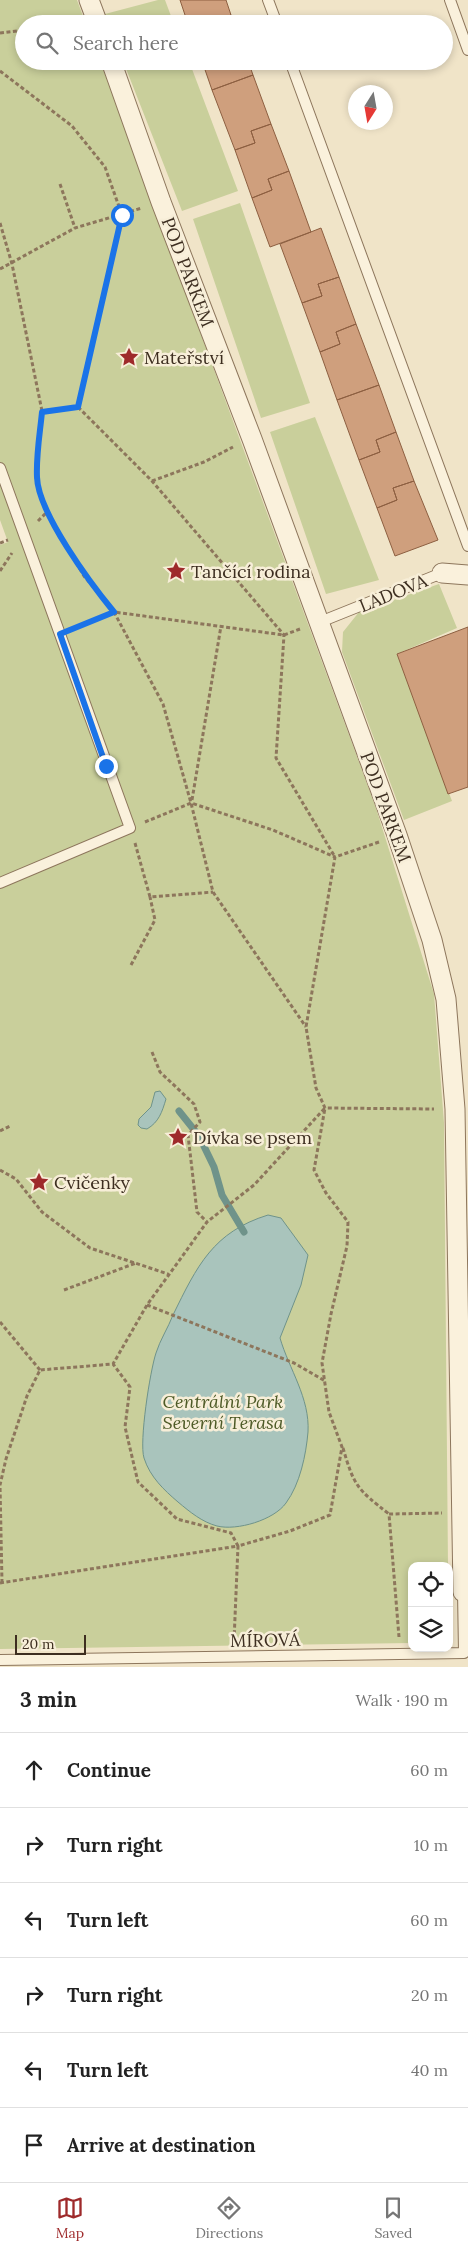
<!DOCTYPE html>
<html lang="en">
<head>
<meta charset="utf-8">
<style>
	:root { --surface:#fff; --page:#f2f2f2; --text:#222; --muted:#767676; --line:#e0e0e0; --accent:#9e2a2b }
	body { margin:0; font-family:Lora,serif; background:var(--page); color:var(--text) }
	.controls { position:absolute; right:15px; bottom:15px; display:grid; overflow:hidden; border-radius:10px; box-shadow:0 2px 8px #0003 }
	.controls button { width:45px; height:45px; display:grid; place-items:center; padding:0; border:0; border-bottom:1px solid var(--line); background:var(--surface); color:var(--text); font:25px sans-serif }
	.compass { position:absolute; left:348px; top:85px; width:45px; height:45px; border-radius:50%; background:var(--surface); box-shadow:0 2px 8px #0003; rotate:191deg }
	.scale { position:absolute; left:15px; bottom:12px; width:71px; box-sizing:border-box; padding-left:5px; border:2px solid #3d2e20; border-top:0; font-size:14px; line-height:18px; white-space:nowrap; color:#3d2e20; -webkit-text-stroke:4px #f7eed8; paint-order:stroke }
	.stop { position:absolute; width:15px; height:15px; margin:-11px; border:4px solid #1a73e8; border-radius:50%; background:#fff }
	.stop.end { background:#1a73e8; border-color:#fff; box-shadow:0 1px 5px #0008 }
	.list { margin:0; padding:0; list-style:none }
	h2 { display:flex; justify-content:space-between; align-items:center; height:65px; margin:0; padding:0 20px; font-size:21px }
	h2 small { font-size:16px; font-weight:400; color:var(--muted) }
	.list li { display:grid; grid-template-columns:32px 1fr auto; gap:15px; align-items:center; box-sizing:border-box; height:75px; padding:0 20px; border-top:1px solid var(--line) }
	.list b { display:block; font-size:19px; white-space:nowrap }
	.list em { font-size:16px; font-style:normal; color:var(--muted) }
	.icon { flex:none; width:28px; height:28px; fill:none; stroke:currentColor; stroke-width:2; stroke-linecap:round; stroke-linejoin:round }
	.map { position:relative; flex:none; width:468px; height:1667px; overflow:hidden }
	.search { position:absolute; background:var(--surface); box-shadow:0 2px 8px #0003; left:15px; right:15px; top:15px; height:55px; display:flex; align-items:center; gap:12px; box-sizing:border-box; padding:0 18px; border-radius:28px; color:var(--muted); font-size:19px }
	.sheet { height:515px; background:var(--surface) }
	nav { display:flex; justify-content:space-around; align-items:center; box-sizing:border-box; height:70px; border-top:1px solid var(--line); background:var(--surface); font-size:14px; color:var(--muted) }
	nav a { display:grid; justify-items:center; gap:2px }
	nav .on { color:var(--accent) }
	.map>svg:first-child { display:block }
	.green { fill:#c9cf9b }
	.water { fill:#a9c4bc; stroke:#6f938a }
	.lines { fill:none; stroke-linecap:round; stroke-linejoin:round }
	.stream { stroke:#6f938a; stroke-width:7 }
	.building { fill:#cf9f7d; stroke:#8d5f41 }
	.lane-casing { stroke:#8d765c; stroke-width:12 }
	.street-casing { stroke:#8d765c; stroke-width:21 }
	.path { stroke:#8d765c; stroke-width:3; stroke-dasharray:4 2.5; stroke-linecap:butt }
	.lane { stroke:#faf1dc; stroke-width:10 }
	.street { stroke:#faf1dc; stroke-width:19 }
	.route { stroke:#1a73e8; stroke-width:6 }
	.labels { text-anchor:middle; dominant-baseline:central; stroke-width:5; stroke-linejoin:round; paint-order:stroke }
	.street-label { font-size:18px; fill:#3d2e20; stroke:#f7eed8 }
	.poi-label { font-size:18px; fill:#3d2e20; stroke:#f7eed8; text-anchor:start }
	.park-label { font-size:18px; font-style:italic; fill:#4d5a26; stroke:#f7eed8 }
</style>
</head>
<body>
<div class="map">
<svg width="468" height="1667" viewBox="0 0 468 1667">
	<rect width="100%" height="100%" fill="#f0e4c8"/>
	<path class="green" d="M 0,0 L 77,0 L 86,24 L 24,24 L 24,61 L 100,61 L 376,808 L 434,994 L 444,1123 L 448,1566 L 412,1566 L 412,1643 L 0,1649 L 0,545 L 8,542 L 0,520 Z
		M 158,0 L 165,0 L 174,24 L 108,24 L 105,14 Z
		M 123,61 L 189,61 L 238,191 L 182,211 Z
		M 240,203 L 310,403 L 261,418 L 193,219 Z
		M 315,417 L 379,580 L 326,594 L 270,432 Z
		M 439,584 L 457,628 L 397,654 L 452,801 L 404,820 L 342,652 L 343,632 L 359,612 Z"/>
	<path class="water" d="M 160,1091 L 166,1099 C 162,1112 159,1122 147,1129 L 141,1128 L 138,1125 L 139,1119 L 151,1107 L 155,1092 Z
		M 268,1215 L 281,1218 L 308,1255 L 301,1285 L 280,1338 C 289,1369 310,1398 308,1432 C 306,1455 300,1484 286,1503 C 274,1520 237,1531 217,1526 C 202,1522 190,1512 178,1502 C 164,1490 150,1477 144,1458 C 139,1442 150,1371 156,1353 C 160,1340 168,1328 173,1315 C 197,1266 213,1232 268,1215 Z"/>
	<g class="lines">
		<path class="stream" d="M 179,1111 L 199,1136 L 214,1167 L 222,1195 L 244,1232"/>
	</g>
	<path class="building" d="M 180,0 L 226,0 L 231,15 L 211,24 L 188,24 Z
		M 231,15 L 234,24 L 211,24 L 211,22 Z
		M 202,61 L 248,61 L 253,75 L 212,90 Z
		M 253,75 L 271,124 L 251,131 L 255,143 L 235,150 L 212,90 Z
		M 271,124 L 289,171 L 268,179 L 272,190 L 252,198 L 235,150 L 255,143 L 251,131 Z
		M 289,171 L 311,232 L 270,247 L 252,198 L 272,190 L 268,179 Z
		M 321,228 L 339,277 L 318,284 L 322,296 L 302,303 L 280,244 Z
		M 339,277 L 356,324 L 336,332 L 340,344 L 320,352 L 302,303 L 322,296 L 318,284 Z
		M 356,324 L 379,385 L 337,400 L 320,352 L 340,344 L 336,332 Z
		M 379,385 L 396,432 L 376,440 L 380,452 L 359,460 L 337,400 Z
		M 396,432 L 414,481 L 393,488 L 397,500 L 377,508 L 359,460 L 380,452 L 376,440 Z
		M 414,481 L 438,540 L 395,556 L 377,508 L 397,500 L 393,488 Z
		M 468,627 L 468,787 L 448,794 L 397,654 Z"/>
	<g class="lines">
		<defs>
			<path id="lane" d="M 268,0 L 277,24
				M 450,0 L 468,50
				M 290,61 L 468,546
				M 0,468 L 130,828 L 0,883
				M 320,622 L 442,573
				M 0,1660 L 464,1653 L 463,1592 L 466,1592"/>
			<path id="street" d="M 89,0 L 98,24
				M 111,61 L 161,202 L 252,439 L 397,835 L 432,940 L 446,999 L 455,1109 L 463,1592
				M 442,573 L 468,575"/>
		</defs>
		<use href="#lane" class="lane-casing"/>
		<use href="#street" class="street-casing"/>
		<path class="path" d="M 0,33 L 24,30
			M 0,71 L 72,126 L 105,167 L 122,215 L 78,407
			M 60,184 L 75,228
			M 0,223 L 12,264 L 42,411 L 78,407
			M 0,269 L 75,228 L 142,208
			M 78,407 L 152,481 L 284,635 L 276,758 L 335,857
			M 42,411 L 36,478 L 47,512
			M 152,481 L 204,462 L 233,447
			M 38,521 L 47,512 L 84,576 L 114,612 L 75,628
			M 0,543 L 8,540
			M 0,571 L 12,553
			M 300,629 L 284,635 L 114,612 L 163,704 L 191,803 L 213,892 L 306,1027
			M 192,800 L 221,626
			M 145,822 L 191,803 L 273,830 L 335,857
			M 379,842 L 335,857 L 306,1027 L 316,1088 L 325,1108 L 434,1109
			M 135,843 L 150,897 L 213,892
			M 131,965 L 155,920 L 150,897
			M 152,1052 L 160,1072 L 194,1104 L 200,1122 L 188,1135 L 197,1212 L 207,1222
			M 0,1131 L 10,1126
			M 0,1170 L 16,1179 L 42,1212 L 90,1248 L 168,1274
			M 64,1290 L 136,1263
			M 147,1305 L 294,1363 L 325,1381
			M 0,1322 L 40,1370
			M 343,1448 C 354,1486 357,1489 389,1514
			M 0,1583 L 238,1546 L 234,1641
			M 2,1583 L 0,1485 L 6,1459 L 27,1396 L 40,1370 L 113,1364 L 130,1387 L 125,1427 L 138,1482 L 177,1519 L 231,1533 L 238,1546 L 290,1531 L 330,1515 L 342,1447 L 329,1412 L 322,1363 L 331,1314 L 347,1246 L 348,1222 L 326,1193 L 314,1170 L 325,1108 L 254,1185 L 207,1222 L 147,1305 L 113,1364
			M 399,1637 L 389,1514 L 442,1513"/>
		<use href="#lane" class="lane"/>
		<use href="#street" class="street"/>
	</g>
	<g class="lines">
		<path class="route" d="M 106,766 L 60,634 L 114,612 C 91,584 38,513 37,477 C 36,455 40,433 42,412 L 78,407 L 122,215"/>
	</g>
	<defs>
		<symbol id="sight-bare" viewBox="-9 -9 18 18"><path d="M0-6L1.8-2.2L6-1.7L2.9 1.2L3.7 5.4L0 3.3L-3.7 5.4L-2.9 1.2L-6-1.7L-1.8-2.2Z" fill="#9e2a2b" stroke="#f7eed8" stroke-width="2.5" paint-order="stroke"/></symbol>
	</defs>
	<g fill-rule="evenodd">
		<use href="#sight-bare" x="115" y="343" width="28" height="28"/>
		<use href="#sight-bare" x="162" y="557" width="28" height="28"/>
		<use href="#sight-bare" x="164" y="1123" width="28" height="28"/>
		<use href="#sight-bare" x="25" y="1168" width="28" height="28"/>
	</g>
	<g class="labels">
		<g class="street-label">
			<text transform="translate(188 272) rotate(69)">POD PARKEM</text>
			<text transform="translate(393 593) rotate(-22)">LADOVA</text>
			<text transform="translate(386 807) rotate(70)">POD PARKEM</text>
			<text transform="translate(265 1640) rotate(-1)">MÍROVÁ</text>
		</g>
		<g class="poi-label">
			<text x="144" y="357">Mateřství</text>
			<text x="191" y="571">Tančící rodina</text>
			<text x="193" y="1137">Dívka se psem</text>
			<text x="54" y="1182">Cvičenky</text>
		</g>
		<g class="park-label">
			<text x="223" y="1401">Centrální Park<tspan x="223" dy="21">Severní Terasa</tspan></text>
		</g>
	</g>
</svg>
<div class="controls">
<button><svg class="icon" aria-label="locate" viewBox="0 0 24 24"><circle cx="12" cy="12" r="6"/><path d="M12 2v4M12 18v4M2 12h4M18 12h4"/></svg></button>
<button><svg class="icon" aria-label="layers" viewBox="0 0 24 24"><path d="M12 4l9 5-9 5-9-5zM3 14l9 5 9-5"/></svg></button>
</div>
<svg class="compass" viewBox="-18 -18 36 36"><path d="M0-13l5 13h-10z" fill="#e53935"/><path d="M0 13l5-13h-10z" fill="#767676"/></svg>
<div class="scale">20 m</div>
<div class="stop" style="left:122px;top:215px"></div>
<div class="stop end" style="left:106px;top:766px"></div>
<div class="search"><svg class="icon" aria-label="search" viewBox="0 0 24 24"><circle cx="10" cy="10" r="6"/><path d="M15 15l6 6"/></svg>Search here</div>
</div>
<section class="sheet">
<h2>3 min<small>Walk · 190 m</small></h2>
<ul class="list">
<li><svg class="icon" aria-label="ahead" viewBox="0 0 24 24"><path d="M12 20V5M6 11l6-6 6 6"/></svg><div><b>Continue</b></div><em>60 m</em></li>
<li><svg class="icon" aria-label="right" viewBox="0 0 24 24"><path d="M7 20v-9h11M14 6l5 5-5 5"/></svg><div><b>Turn right</b></div><em>10 m</em></li>
<li><svg class="icon" aria-label="left" viewBox="0 0 24 24"><path d="M17 20v-9H6M10 6l-5 5 5 5"/></svg><div><b>Turn left</b></div><em>60 m</em></li>
<li><svg class="icon" aria-label="right" viewBox="0 0 24 24"><path d="M7 20v-9h11M14 6l5 5-5 5"/></svg><div><b>Turn right</b></div><em>20 m</em></li>
<li><svg class="icon" aria-label="left" viewBox="0 0 24 24"><path d="M17 20v-9H6M10 6l-5 5 5 5"/></svg><div><b>Turn left</b></div><em>40 m</em></li>
<li><svg class="icon" aria-label="arrive" viewBox="0 0 24 24"><path d="M6 21V4h12l-3 4 3 4H6"/></svg><div><b>Arrive at destination</b></div></li>
</ul>
</section>
<nav>
<a class="on"><svg class="icon" aria-label="map" viewBox="0 0 24 24"><path d="M3 6l6-2 6 2 6-2v14l-6 2-6-2-6 2zM9 4v14M15 6v14"/></svg>Map</a>
<a><svg class="icon" aria-label="directions" viewBox="0 0 24 24"><path d="M12 3l9 9-9 9-9-9zM9 14v-3h6M13 9l2 2-2 2"/></svg>Directions</a>
<a><svg class="icon" aria-label="saved" viewBox="0 0 24 24"><path d="M7 4h10v16l-5-4-5 4z"/></svg>Saved</a>
</nav>
</body>
</html>
